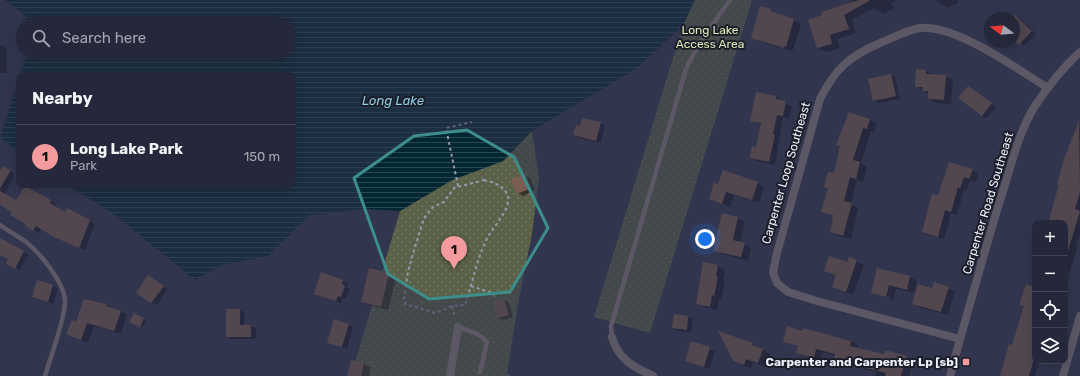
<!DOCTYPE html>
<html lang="en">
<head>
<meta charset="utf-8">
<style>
	:root { --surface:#25283a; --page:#313445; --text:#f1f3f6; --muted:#a3a6af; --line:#424454; --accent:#f59b9d }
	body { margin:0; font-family:Rubik,sans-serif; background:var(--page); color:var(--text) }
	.controls { position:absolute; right:12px; bottom:12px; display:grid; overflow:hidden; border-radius:8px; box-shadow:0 4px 16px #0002 }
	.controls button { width:36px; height:36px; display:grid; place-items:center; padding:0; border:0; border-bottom:1px solid var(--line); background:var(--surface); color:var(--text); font:20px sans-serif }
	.compass { position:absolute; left:984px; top:12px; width:36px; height:36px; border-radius:50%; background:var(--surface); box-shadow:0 4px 16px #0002; rotate:286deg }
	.you { position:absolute; left:705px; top:239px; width:14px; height:14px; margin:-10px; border:3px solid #fff; border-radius:50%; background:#1a73e8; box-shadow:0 0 0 6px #1a73e833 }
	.badge { display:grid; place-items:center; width:26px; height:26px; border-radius:50%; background:var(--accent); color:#111; font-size:13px; font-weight:700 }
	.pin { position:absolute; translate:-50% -33px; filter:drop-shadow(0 1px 2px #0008) }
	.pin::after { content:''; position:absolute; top:21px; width:14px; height:12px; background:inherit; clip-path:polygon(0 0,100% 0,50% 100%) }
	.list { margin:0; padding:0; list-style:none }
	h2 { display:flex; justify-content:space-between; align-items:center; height:52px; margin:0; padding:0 16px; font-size:17px }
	h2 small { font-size:13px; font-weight:400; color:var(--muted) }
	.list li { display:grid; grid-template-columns:26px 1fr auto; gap:12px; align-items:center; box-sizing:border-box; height:64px; padding:0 16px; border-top:1px solid var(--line) }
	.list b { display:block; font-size:15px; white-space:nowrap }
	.list p { margin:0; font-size:13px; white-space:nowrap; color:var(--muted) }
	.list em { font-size:13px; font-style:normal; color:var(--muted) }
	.icon { flex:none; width:22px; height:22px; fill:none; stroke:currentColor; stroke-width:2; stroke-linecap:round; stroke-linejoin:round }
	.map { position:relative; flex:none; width:1080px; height:376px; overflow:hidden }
	.search { position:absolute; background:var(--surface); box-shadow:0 4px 16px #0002; left:16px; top:16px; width:280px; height:44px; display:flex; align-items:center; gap:10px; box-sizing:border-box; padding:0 14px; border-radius:22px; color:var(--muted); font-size:15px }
	.panel { position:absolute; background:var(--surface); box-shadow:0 4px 16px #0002; left:16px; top:72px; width:280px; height:116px; border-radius:8px }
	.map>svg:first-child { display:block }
	.park { fill:url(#park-dots) }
	.water { fill:url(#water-rules) }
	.shadow { fill:#0007; fill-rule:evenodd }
	.building { fill:#7b5e51 }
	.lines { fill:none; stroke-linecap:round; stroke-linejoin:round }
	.path { stroke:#979aad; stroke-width:2; stroke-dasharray:3 3; stroke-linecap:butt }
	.service { stroke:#908080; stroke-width:4.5 }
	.minor { stroke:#908080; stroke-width:8 }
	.tertiary { stroke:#908080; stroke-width:8 }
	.marked { fill:none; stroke:#3c8e8b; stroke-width:3; stroke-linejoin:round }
	.poi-dot { fill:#f59b9d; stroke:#1b1e29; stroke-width:1.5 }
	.labels { text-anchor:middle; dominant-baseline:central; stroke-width:4; stroke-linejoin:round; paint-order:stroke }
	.park-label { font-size:12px; fill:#dbebb5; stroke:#1b1e29 }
	.street-label { font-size:12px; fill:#eef0fe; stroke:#1b1e29 }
	.poi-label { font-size:12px; font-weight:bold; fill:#eef0fe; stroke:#1b1e29; text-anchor:end }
	.water-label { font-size:13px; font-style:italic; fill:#8bcde3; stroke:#1b1e29 }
</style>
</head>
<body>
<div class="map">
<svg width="1080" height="376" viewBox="0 0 1080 376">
	<defs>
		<pattern id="park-dots" width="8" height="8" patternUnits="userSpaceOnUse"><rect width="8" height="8" fill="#5a6148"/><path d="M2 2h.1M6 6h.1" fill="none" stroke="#727863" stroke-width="1.8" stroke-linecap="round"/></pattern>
		<pattern id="water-rules" width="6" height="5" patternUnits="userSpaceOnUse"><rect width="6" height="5" fill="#032731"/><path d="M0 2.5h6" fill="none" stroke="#284750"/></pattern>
	</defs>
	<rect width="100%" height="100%" fill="#31354e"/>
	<path class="park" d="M 695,0 L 752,0 L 650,333 L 594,317 L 683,25 Z
		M 532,131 L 539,178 L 532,234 L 518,304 L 507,373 L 511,376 L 351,376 L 400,211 L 452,180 L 503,161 Z"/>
	<path class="water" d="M 5,0 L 695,0 L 683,25 L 637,68 L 532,131 L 503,161 L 452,180 L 400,211 L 364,209 L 310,215 L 268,256 L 222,265 L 195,280 L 116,216 L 68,185 L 293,185 L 293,75 L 20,75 L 27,53 L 289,53 L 289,23 L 26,23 L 25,16 Z
		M 19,78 L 19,152 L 0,138 Z"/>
	<path class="shadow" d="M 851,0 L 897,0 L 891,3 L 894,8 L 883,14 L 874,8 L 852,20 L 856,33 L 837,39 L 840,48 L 826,52 L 818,48 L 853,3 Z
		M 935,0 L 957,0 L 958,3 L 947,8 Z
		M 770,10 L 777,15 L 794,20 L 801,24 L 793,50 L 791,50 L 791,51 L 759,41 L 752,37 Z
		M 1014,15 L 1018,17 L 1036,34 L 1024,46 L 1014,38 L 1014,18 L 1010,18 Z
		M 0,45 L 6,47 L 7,73 L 0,73 Z
		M 917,70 L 926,71 L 933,75 L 945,76 L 953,80 L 951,104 L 936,103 L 929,99 L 929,94 L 916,86 Z
		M 891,75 L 895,77 L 900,99 L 879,103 L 874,101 Z
		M 973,90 L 996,107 L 987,118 L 982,116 Z
		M 776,96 L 782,100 L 782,102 L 792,106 L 789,118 L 783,117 L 775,165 L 757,161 L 751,158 L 757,148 L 762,125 L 752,121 Z
		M 870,120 L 877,124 L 874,132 L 871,131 L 861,163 L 867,167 L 863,182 L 857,180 L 851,204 L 858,208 L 851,239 L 838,236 L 831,232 L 834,220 L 834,216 L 822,211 L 834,174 L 841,147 L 838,145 Z
		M 601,123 L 605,126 L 601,143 L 579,138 L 574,135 Z
		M 1078,127 L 1080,128 L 1080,234 L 1076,245 L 1078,246 L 1065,286 L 1065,223 L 1049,223 Z
		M 3,167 L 15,174 L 4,195 L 0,192 L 0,172 Z
		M 972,170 L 979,174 L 976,182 L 970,180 L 967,190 L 964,190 L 957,215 L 951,213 L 944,239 L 929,235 L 923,232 L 939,196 Z
		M 525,175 L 530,178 L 535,190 L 523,196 L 518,193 Z
		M 757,183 L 764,187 L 759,203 L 734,195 L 730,207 L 710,199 L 718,185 Z
		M 25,187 L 56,204 L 55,207 L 65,213 L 89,220 L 95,224 L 85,250 L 61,240 L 42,228 L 39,233 L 26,226 L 27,224 L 16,201 Z
		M 723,214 L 738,218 L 745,222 L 740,242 L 751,248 L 748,261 L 722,254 L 714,250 Z
		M 0,239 L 28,255 L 20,270 L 7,263 L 9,259 L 0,254 Z
		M 850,258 L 864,265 L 853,295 L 833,287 L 837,276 L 825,270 L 848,263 Z
		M 704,264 L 718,266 L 725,270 L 723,281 L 725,282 L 721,299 L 719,299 L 717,310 L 704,307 L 697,303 Z
		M 370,269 L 389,274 L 396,278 L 388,310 L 369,305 L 362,301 Z
		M 878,269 L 910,277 L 917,281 L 914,293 L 896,289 L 893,300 L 879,296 L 872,292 ZM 878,294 L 891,297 L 890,299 L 878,296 Z
		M 322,274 L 348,283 L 346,287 L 350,289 L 346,299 L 342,298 L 341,303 L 315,294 Z
		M 153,279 L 168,289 L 157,305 L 138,292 Z
		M 38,281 L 58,288 L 53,304 L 33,296 Z
		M 1026,284 L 1035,287 L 1035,361 L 1040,361 L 1035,376 L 1001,376 L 1013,346 L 1025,307 L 1020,304 Z
		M 948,288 L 955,292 L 948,315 L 921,308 L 914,304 L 932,290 Z
		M 85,300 L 106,305 L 127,315 L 121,334 L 94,326 L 88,343 L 68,334 L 77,323 Z
		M 504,300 L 509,303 L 513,317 L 503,320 L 498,318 Z
		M 240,310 L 245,313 L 244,326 L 251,326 L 256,329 L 256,339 L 231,339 L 227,336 Z
		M 134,314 L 146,320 L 142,327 L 131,322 Z
		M 675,315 L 688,317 L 693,319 L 691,332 L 678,331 L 673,328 Z
		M 349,325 L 353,327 L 347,349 L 328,342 Z
		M 803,329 L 851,341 L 858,345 L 857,348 L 885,355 L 907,357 L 913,361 L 909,376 L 875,376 L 876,372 L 841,363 L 835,359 L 836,356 L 823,352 L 821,361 L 804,356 L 797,352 L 799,347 L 784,341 L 803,332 Z
		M 720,333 L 753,344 L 770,354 L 765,367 L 753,362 L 751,369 L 733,361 Z
		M 691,343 L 715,351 L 709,369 L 686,360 Z
		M 352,361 L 364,364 L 371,368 L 369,376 L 348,376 Z"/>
	<path class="building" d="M 859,0 L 869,0 L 869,1 L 844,15 L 849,29 L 830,35 L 832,44 L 817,48 L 808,20 L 822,15 L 821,12 Z
		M 760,6 L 771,9 L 770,11 L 794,19 L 786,47 L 784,46 L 784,48 L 751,38 Z
		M 1014,14 L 1032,31 L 1019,45 L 1014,40 Z
		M 916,69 L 926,70 L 926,74 L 946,75 L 944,100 L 928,99 L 928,91 L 922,91 L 923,87 L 915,87 Z
		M 891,74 L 896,96 L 873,101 L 868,79 Z
		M 968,86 L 992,103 L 982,116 L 958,98 Z
		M 756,92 L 776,96 L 776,99 L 786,101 L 783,116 L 777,115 L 773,134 L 775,135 L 769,162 L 750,158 L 752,146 L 756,147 L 761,123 L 750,121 Z
		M 849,112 L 870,119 L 867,129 L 863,128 L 853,160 L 860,162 L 856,179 L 850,177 L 844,201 L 852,203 L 843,236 L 830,232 L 833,220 L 832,220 L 833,215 L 821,212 L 828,188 L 824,187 L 828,172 L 834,173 L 840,146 L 836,145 Z
		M 582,118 L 601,122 L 596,141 L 573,135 L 576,125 L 580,126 Z
		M 1079,121 L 1080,192 L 1075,209 L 1080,211 L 1068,251 L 1065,250 L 1065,223 L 1048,223 L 1059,185 L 1057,185 L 1064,159 Z
		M 949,162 L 973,169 L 969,179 L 964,177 L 960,188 L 958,187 L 951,212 L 945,210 L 938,237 L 922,232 L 932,194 L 938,195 Z
		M 3,166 L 11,170 L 0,189 L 0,171 Z
		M 723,170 L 758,182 L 752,200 L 726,192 L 722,204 L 709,199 L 714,183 L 718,184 Z
		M 525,174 L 531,188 L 517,194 L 511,180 Z
		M 25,186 L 51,200 L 50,203 L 65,212 L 67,208 L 90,220 L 79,248 L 54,237 L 36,226 L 33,231 L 25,226 L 26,224 L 10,215 L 12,212 L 0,205 L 0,191 L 16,200 Z
		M 722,213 L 738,217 L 733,240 L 745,243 L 741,257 L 713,251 Z
		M 0,238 L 24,251 L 15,269 L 6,264 L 8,259 L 0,255 Z
		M 829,256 L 847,262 L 849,257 L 857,260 L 846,292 L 832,287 L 836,275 L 824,271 Z
		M 703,262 L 718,265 L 716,276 L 718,277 L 714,296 L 712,295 L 710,307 L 696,304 Z
		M 369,268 L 389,273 L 381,307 L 361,302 Z
		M 877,268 L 910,276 L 907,290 L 889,285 L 886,297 L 871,293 Z
		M 321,272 L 343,280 L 342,284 L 345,286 L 341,297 L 338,296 L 336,301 L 314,294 Z
		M 148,275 L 164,286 L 151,303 L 136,293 Z
		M 37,280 L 53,285 L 48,302 L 32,297 Z
		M 934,282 L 949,287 L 941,312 L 912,304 L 918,284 L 932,288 Z
		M 1026,284 L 1035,287 L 1035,355 L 1029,376 L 1000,376 L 1009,344 L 1012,345 L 1024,306 L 1019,305 Z
		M 84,299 L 106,304 L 106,306 L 121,311 L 114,331 L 87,323 L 81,340 L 66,334 L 72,320 L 76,322 Z
		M 504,299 L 509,315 L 497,318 L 493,302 Z
		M 226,309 L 240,309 L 240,325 L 251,325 L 251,337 L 226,337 Z
		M 134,313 L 144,318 L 140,327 L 129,322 Z
		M 674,314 L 688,316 L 687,330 L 672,328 Z
		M 334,319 L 349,324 L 342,347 L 327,343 Z
		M 787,326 L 802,331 L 803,328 L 851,341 L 850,346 L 884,354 L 885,350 L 907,356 L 901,376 L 885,376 L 886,373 L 834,360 L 835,354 L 816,349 L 814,358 L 796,353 L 798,346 L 783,342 Z
		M 718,331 L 753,343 L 752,345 L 763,349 L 758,363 L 746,359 L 744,365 L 733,361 Z
		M 691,341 L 710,347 L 704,367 L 685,361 Z
		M 351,360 L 364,363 L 361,376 L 347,376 Z"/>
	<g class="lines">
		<path class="path" d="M 484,180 C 492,182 503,185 507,194 C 513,207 495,224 489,235 C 477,256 473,282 465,305 L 452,306 L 436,313 L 405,304 L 404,299 L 408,271 L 422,224 L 426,215 L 433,207 L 444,202 L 454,188 Z
			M 458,186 L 446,128 L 472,122
			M 471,286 L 492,293 L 496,298
			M 452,306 L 455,318"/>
		<path class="service" d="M 0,225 C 8,231 18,236 26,242 C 40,253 65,283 65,302 C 64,323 51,355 45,376
			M 458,327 C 469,331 480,333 487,342 L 480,372
			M 612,337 L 611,326 L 686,69 L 698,45 L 730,0"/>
		<path class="minor" d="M 612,337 C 618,359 633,367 653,376
			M 960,339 L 817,301 L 788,292 L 777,283 L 773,272 L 777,253 L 820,99 C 836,68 848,57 880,43 C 893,38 907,30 920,28 C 957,25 1017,69 1048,88
			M 450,376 L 458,327
			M 1063,376 L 1080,316"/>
		<path class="tertiary" d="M 950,376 C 967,314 984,252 1003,191 C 1012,163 1019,131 1035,106 C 1048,86 1063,68 1080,52"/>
	</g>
	<path d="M0 0H1080V376H0ZM 467,130 L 514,157 L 548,228 L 510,292 L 429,299 L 388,274 L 354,178 L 414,136 Z" fill="#31354e" fill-opacity=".55" fill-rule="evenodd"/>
	<path class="marked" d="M 467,130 L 514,157 L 548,228 L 510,292 L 429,299 L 388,274 L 354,178 L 414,136 Z"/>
	<rect class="poi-dot" x="962" y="358" width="8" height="8" rx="2"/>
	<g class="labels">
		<g class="park-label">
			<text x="710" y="30">Long Lake<tspan x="710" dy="14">Access Area</tspan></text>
		</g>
		<g class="street-label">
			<text transform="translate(786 173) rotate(-74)">Carpenter Loop Southeast</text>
			<text transform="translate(988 203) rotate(-73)">Carpenter Road Southeast</text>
		</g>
		<g class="poi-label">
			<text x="958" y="362">Carpenter and Carpenter Lp [sb]</text>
		</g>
		<g class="water-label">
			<text x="393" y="100">Long Lake</text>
		</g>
	</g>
</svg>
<div class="controls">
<button>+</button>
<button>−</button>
<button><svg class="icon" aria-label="locate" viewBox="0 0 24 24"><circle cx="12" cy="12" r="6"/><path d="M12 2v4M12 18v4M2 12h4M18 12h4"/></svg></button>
<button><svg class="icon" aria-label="layers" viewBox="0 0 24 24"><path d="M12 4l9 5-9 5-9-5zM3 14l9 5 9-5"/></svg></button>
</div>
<svg class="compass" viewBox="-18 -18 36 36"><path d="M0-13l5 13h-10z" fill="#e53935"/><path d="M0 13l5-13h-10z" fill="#a3a6af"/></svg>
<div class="you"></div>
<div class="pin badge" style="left:454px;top:269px">1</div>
<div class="search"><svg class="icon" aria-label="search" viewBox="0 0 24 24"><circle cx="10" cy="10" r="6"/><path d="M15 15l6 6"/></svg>Search here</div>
<section class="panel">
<h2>Nearby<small></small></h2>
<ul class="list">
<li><span class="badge">1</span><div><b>Long Lake Park</b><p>Park</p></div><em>150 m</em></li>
</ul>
</section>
</div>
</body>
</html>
